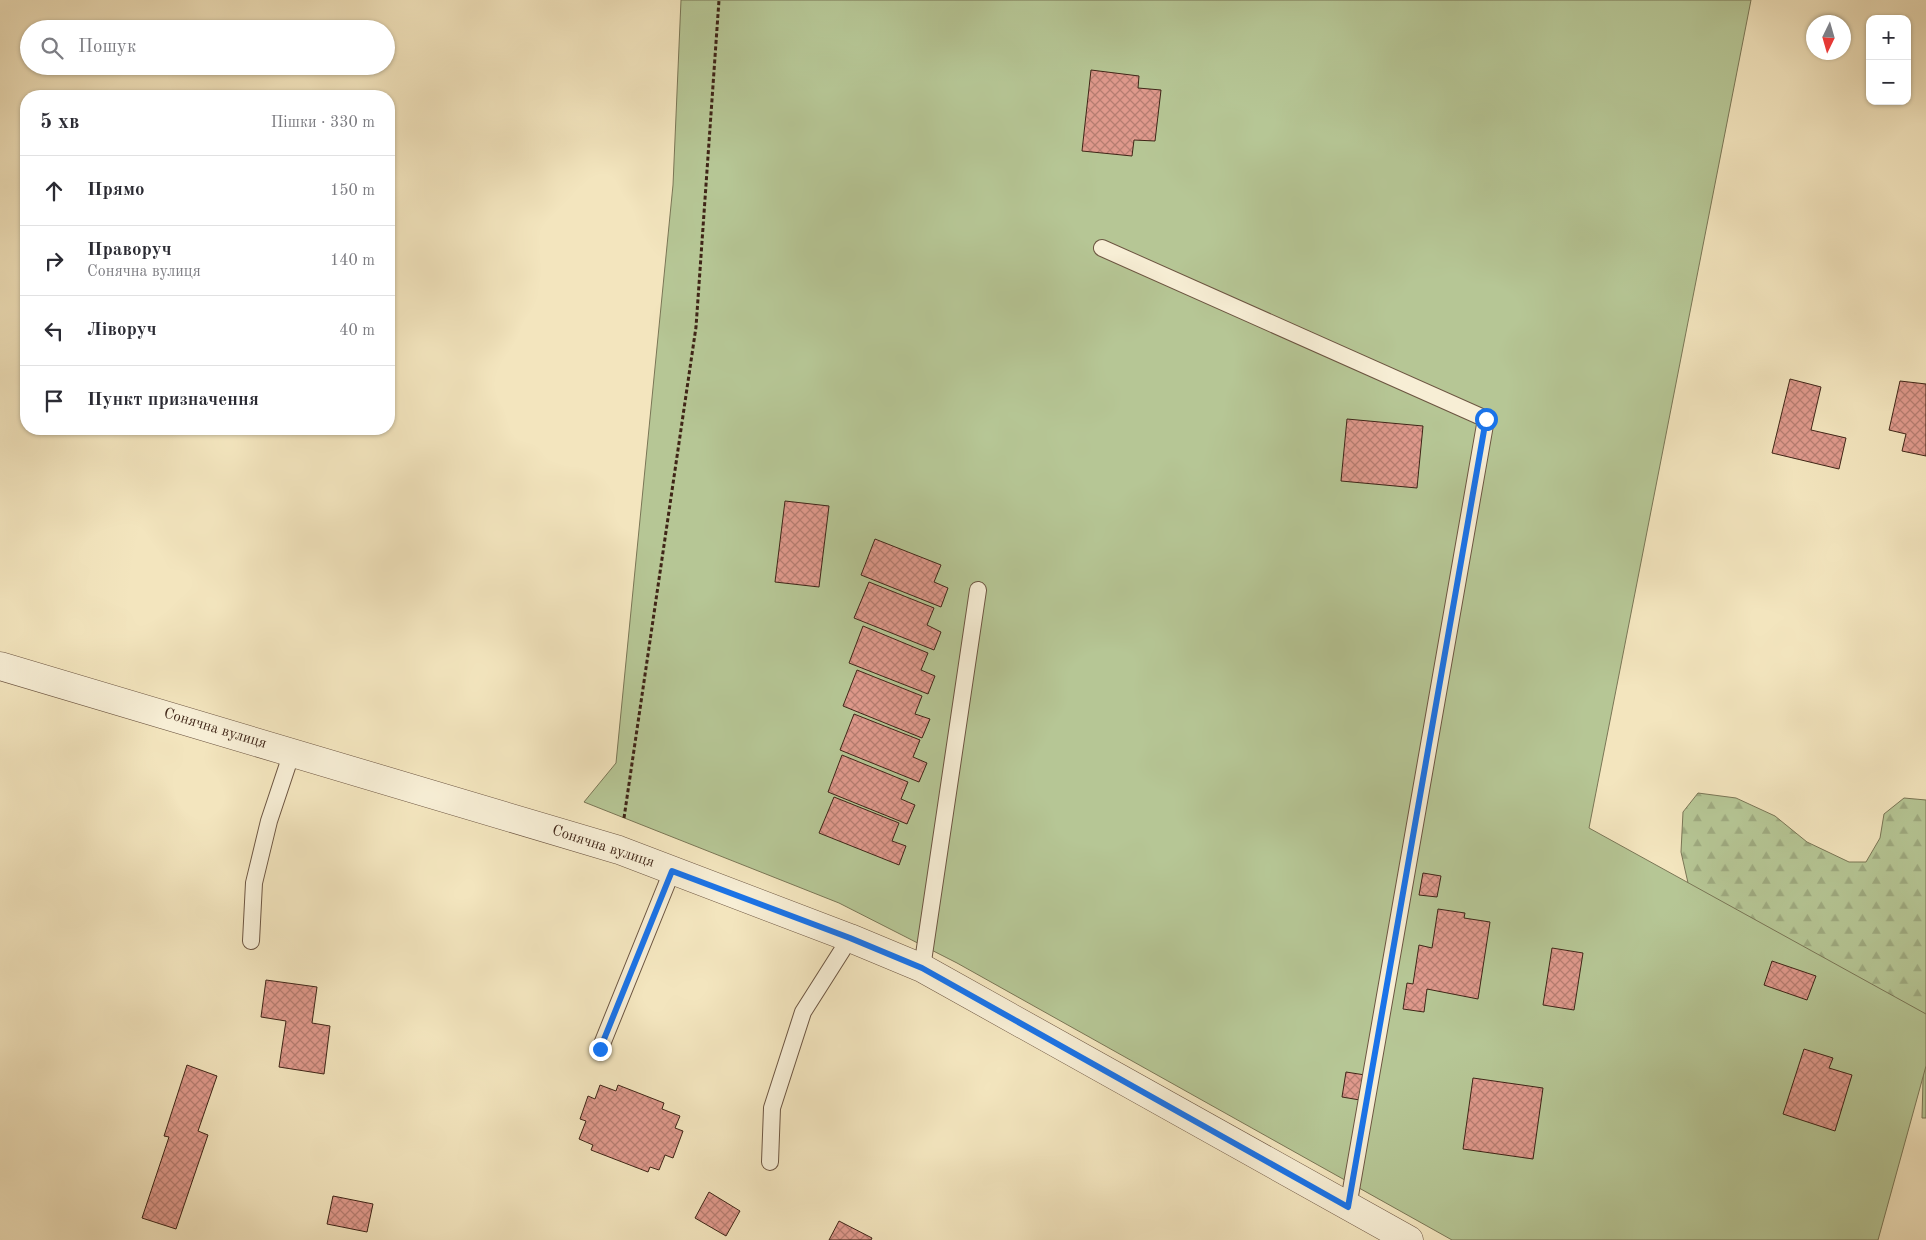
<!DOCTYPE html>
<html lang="uk">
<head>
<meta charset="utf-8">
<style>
	:root { --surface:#fff; --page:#f7f7f7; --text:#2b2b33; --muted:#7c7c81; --line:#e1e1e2 }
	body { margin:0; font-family:"Old Standard TT",serif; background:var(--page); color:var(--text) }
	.controls { position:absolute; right:15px; top:15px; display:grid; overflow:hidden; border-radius:10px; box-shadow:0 1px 4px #0004 }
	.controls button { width:45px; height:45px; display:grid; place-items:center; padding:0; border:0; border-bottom:1px solid var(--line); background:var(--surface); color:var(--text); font:25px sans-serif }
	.compass { position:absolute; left:1806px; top:15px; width:45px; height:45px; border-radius:50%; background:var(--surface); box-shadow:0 1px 4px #0004; rotate:185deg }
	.stop { position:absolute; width:15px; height:15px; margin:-11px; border:4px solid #1a73e8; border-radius:50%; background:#fff }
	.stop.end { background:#1a73e8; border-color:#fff; box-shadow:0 1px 5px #0008 }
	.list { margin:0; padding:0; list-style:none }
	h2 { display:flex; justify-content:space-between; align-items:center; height:65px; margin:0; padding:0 20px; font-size:21px }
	h2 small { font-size:16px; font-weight:400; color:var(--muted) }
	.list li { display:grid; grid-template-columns:32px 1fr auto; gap:15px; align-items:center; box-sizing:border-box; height:70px; padding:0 20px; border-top:1px solid var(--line) }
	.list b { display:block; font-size:19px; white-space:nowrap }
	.list p { margin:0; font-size:16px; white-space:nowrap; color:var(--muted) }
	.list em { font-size:16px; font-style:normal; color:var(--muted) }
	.icon { flex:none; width:28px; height:28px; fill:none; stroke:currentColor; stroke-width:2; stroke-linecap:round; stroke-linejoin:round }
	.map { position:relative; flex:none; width:1926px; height:1240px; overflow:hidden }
	.search { position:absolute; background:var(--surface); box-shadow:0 1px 4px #0004; left:20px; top:20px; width:375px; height:55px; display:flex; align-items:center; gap:12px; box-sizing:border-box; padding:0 18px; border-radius:28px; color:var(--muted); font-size:19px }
	.panel { position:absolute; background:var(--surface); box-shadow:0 1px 4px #0004; left:20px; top:90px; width:375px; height:345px; border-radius:20px }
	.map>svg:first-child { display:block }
	.forest { fill:url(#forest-firs); stroke:#7a7656 }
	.garden { fill:#b6c695; stroke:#7a7656 }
	.building { fill:url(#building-cross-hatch); stroke:#3f2517 }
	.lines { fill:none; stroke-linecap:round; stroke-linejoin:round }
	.lane-casing { stroke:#6c5541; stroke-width:18 }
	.street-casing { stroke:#6c5541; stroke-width:29 }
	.path { stroke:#3f2517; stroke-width:3; stroke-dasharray:4 2.5; stroke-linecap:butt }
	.lane { stroke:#f7eed5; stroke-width:16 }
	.street { stroke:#f7eed5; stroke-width:28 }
	.route { stroke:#1a73e8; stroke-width:6 }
	.labels { text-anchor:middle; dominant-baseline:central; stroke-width:5; stroke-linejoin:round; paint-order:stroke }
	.street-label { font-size:15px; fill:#3f2517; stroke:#f7eed5 }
</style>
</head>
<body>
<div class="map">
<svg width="1926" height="1240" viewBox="0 0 1926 1240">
	<defs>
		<pattern id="forest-firs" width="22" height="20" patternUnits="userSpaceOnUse" patternTransform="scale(1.25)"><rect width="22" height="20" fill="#b6c695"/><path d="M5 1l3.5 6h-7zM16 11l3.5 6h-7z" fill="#9eaa80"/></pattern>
		<pattern id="building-cross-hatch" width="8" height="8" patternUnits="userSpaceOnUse" patternTransform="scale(1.25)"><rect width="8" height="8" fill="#df998c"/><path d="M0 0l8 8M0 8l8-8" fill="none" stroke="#b67d71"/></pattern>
	</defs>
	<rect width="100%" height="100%" fill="#f3e5be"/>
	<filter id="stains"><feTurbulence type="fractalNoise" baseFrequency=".004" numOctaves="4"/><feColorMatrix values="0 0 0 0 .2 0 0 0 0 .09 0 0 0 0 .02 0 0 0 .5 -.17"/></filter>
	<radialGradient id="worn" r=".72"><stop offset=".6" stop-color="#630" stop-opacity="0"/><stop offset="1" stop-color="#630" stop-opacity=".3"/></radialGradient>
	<path class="forest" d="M 1698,793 L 1736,798 L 1775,816 L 1807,842 L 1849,862 L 1866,862 L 1880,838 L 1884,814 L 1904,798 L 1926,800 L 1926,1118 L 1922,1118 L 1924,1043 L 1693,905 L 1681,852 L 1683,812 Z"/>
	<path class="garden" d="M 681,0 L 1751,0 L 1589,828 L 1926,1014 L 1926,1066 L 1878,1240 L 1452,1240 L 957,963 L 839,903 L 584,802 L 616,763 L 673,185 Z"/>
	<path class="building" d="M 1091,70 L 1139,76 L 1138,88 L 1161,90 L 1155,141 L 1134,140 L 1132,156 L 1082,151 Z
		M 1790,379 L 1821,387 L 1811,430 L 1846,438 L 1839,469 L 1772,453 Z
		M 1900,381 L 1926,384 L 1926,456 L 1902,451 L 1906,434 L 1889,430 Z
		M 1347,419 L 1423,426 L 1417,488 L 1341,481 Z
		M 785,501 L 829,506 L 819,587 L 775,582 Z
		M 875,539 L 941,565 L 934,582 L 948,588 L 941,607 L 861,575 Z
		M 869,582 L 934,608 L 927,625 L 941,632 L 934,650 L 854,618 Z
		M 863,626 L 928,653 L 921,670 L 935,676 L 928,694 L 849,663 Z
		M 857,670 L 922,696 L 915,714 L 930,719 L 922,738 L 843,706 Z
		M 854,714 L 920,740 L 913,757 L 927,763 L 919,782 L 840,750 Z
		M 842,755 L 908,782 L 901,799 L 915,805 L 907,824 L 828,792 Z
		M 834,797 L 899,823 L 892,841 L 906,846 L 899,865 L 819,833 Z
		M 1423,873 L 1441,876 L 1437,897 L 1419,895 Z
		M 1438,909 L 1465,913 L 1464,918 L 1490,922 L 1478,999 L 1427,989 L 1424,1012 L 1403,1009 L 1407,983 L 1413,984 L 1419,945 L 1432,948 Z
		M 1552,948 L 1583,953 L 1574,1010 L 1543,1005 Z
		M 1772,961 L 1816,976 L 1807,1000 L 1764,985 Z
		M 266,980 L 317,987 L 312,1023 L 330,1026 L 324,1074 L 279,1067 L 286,1021 L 261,1017 Z
		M 1804,1049 L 1833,1058 L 1829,1068 L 1852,1075 L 1835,1131 L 1783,1114 Z
		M 187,1065 L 217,1076 L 198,1131 L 208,1135 L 176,1229 L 142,1218 L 169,1137 L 164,1136 Z
		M 1346,1072 L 1365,1075 L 1360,1100 L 1342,1097 Z
		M 1473,1078 L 1543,1088 L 1533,1159 L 1463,1149 Z
		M 600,1085 L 616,1091 L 618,1085 L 664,1103 L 662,1109 L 680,1116 L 675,1128 L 683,1131 L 673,1158 L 665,1155 L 659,1170 L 650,1167 L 648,1172 L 591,1150 L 593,1145 L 579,1139 L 586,1121 L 580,1119 L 588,1096 L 595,1099 Z
		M 709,1192 L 740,1211 L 726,1236 L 695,1218 Z
		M 333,1196 L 373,1204 L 367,1232 L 327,1224 Z
		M 839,1221 L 872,1238 L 871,1240 L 829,1240 Z"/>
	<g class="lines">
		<defs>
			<path id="lane" d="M 1102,248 L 1486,419 L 1348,1207
				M 251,941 L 254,883 L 269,821 L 292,752
				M 922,968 L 978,590
				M 600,1049 L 672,871
				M 770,1162 L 772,1108 L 803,1012 L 850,938"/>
			<path id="street" d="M 0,666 L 619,850 L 850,938 L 922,968 L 1409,1240"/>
		</defs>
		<use href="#lane" class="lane-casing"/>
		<use href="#street" class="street-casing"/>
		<path class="path" d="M 624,818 L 696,327 L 719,0"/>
		<use href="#lane" class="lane"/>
		<use href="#street" class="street"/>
	</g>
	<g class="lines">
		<path class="route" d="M 600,1049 L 672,871 L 850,938 L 922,968 L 1348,1207 L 1486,419"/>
	</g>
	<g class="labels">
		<g class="street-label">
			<text transform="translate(215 729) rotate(17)">Сонячна вулиця</text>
			<text transform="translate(603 847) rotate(18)">Сонячна вулиця</text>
		</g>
	</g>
	<rect width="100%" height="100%" filter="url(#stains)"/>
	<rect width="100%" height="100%" fill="url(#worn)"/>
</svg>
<div class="controls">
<button>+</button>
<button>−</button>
</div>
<svg class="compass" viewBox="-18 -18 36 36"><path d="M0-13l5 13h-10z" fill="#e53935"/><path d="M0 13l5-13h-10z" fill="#7c7c81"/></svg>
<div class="stop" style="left:1486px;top:419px"></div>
<div class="stop end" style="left:600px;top:1049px"></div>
<div class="search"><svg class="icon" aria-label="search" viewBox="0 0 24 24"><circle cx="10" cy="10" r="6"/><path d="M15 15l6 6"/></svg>Пошук</div>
<section class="panel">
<h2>5 хв<small>Пішки · 330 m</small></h2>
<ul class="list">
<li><svg class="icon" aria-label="ahead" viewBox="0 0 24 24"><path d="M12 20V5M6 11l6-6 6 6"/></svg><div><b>Прямо</b></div><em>150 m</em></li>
<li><svg class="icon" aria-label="right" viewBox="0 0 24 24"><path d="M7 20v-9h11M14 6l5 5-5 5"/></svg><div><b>Праворуч</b><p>Сонячна вулиця</p></div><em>140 m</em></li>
<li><svg class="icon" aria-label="left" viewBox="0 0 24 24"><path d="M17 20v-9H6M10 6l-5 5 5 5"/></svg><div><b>Ліворуч</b></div><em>40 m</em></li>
<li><svg class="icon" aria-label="arrive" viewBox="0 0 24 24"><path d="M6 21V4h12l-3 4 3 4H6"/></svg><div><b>Пункт призначення</b></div></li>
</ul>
</section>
</div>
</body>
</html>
